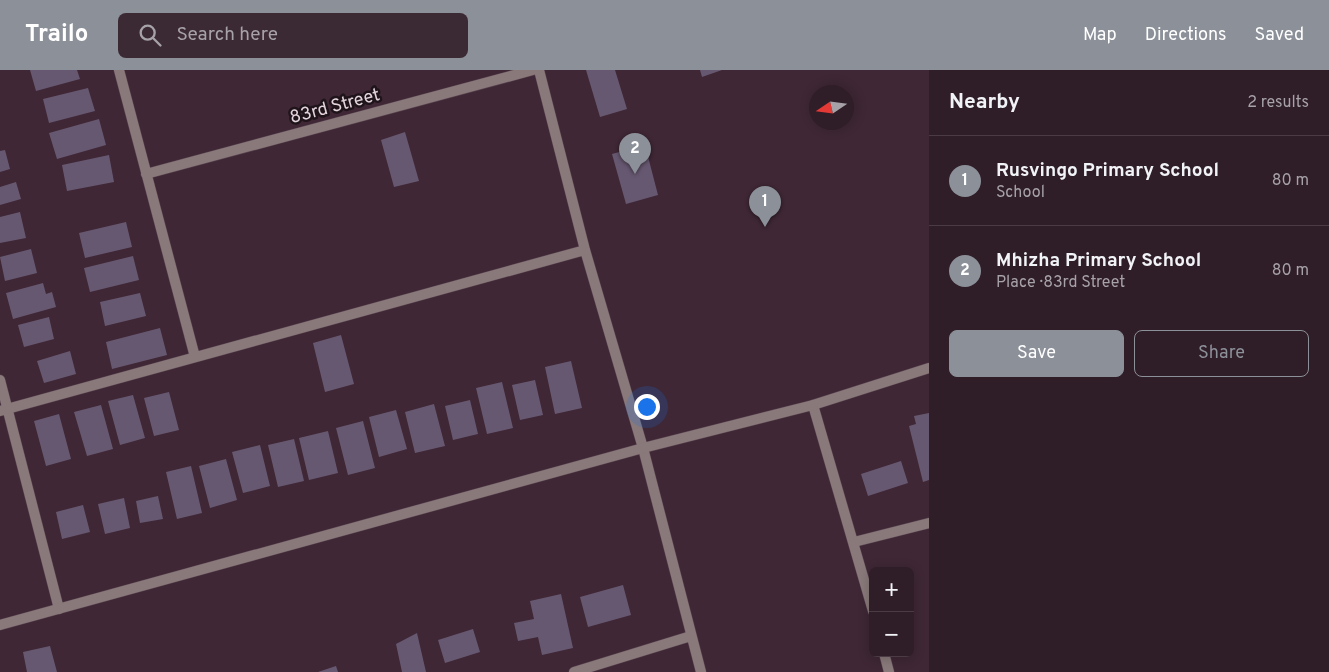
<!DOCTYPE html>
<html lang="en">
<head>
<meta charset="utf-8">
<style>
	:root { --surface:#2f1d28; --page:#3b2a34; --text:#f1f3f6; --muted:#a7a2a8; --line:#4a3b45; --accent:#8c9099 }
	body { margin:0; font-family:Overpass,sans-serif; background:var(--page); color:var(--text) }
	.controls { position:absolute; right:15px; bottom:15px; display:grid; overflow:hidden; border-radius:8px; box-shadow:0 2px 12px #0003 }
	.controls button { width:45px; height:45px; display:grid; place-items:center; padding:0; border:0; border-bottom:1px solid var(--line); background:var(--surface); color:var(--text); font:25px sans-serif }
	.compass { position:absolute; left:809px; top:15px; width:45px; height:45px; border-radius:50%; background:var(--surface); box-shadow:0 2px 12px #0003; rotate:257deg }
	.you { position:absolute; left:646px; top:336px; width:18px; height:18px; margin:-12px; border:4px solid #fff; border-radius:50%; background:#1a73e8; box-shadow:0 0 0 8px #1a73e833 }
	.badge { display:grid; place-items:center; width:32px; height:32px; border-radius:50%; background:var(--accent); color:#fff; font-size:16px; font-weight:700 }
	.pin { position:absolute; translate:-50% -41px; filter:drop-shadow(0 1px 2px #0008) }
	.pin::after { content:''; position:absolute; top:26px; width:18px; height:15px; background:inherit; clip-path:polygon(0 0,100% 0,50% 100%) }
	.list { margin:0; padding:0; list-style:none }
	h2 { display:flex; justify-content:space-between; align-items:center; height:65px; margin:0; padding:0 20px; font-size:21px }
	h2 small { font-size:16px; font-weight:400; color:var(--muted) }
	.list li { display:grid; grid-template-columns:32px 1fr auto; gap:15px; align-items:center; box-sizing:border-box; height:90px; padding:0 20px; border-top:1px solid var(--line) }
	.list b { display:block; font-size:19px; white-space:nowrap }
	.list p { margin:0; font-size:16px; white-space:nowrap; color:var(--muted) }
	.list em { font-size:16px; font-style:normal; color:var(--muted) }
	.actions { display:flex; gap:10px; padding:15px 20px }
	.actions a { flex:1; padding:11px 0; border:1px solid var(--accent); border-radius:8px; text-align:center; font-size:18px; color:var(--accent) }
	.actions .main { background:var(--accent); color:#fff }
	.icon { flex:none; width:28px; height:28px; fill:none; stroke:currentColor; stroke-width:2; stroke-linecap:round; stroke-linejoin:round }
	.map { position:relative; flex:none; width:929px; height:602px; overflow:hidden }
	header { display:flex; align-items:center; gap:30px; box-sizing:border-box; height:70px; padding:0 25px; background:var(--accent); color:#fff }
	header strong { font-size:24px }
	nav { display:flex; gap:28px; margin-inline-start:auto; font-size:18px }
	.search { width:350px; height:45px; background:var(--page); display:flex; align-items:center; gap:12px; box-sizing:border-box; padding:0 18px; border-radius:8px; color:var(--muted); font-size:19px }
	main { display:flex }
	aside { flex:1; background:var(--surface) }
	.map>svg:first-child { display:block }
	.building { fill:#675871 }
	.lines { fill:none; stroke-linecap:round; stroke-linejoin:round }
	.minor-casing { stroke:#594350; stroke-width:11 }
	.tertiary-casing { stroke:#594350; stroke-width:11 }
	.minor { stroke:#89797a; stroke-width:10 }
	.tertiary { stroke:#89797a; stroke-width:10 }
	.labels { text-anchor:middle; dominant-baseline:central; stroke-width:5; stroke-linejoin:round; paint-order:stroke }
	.street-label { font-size:18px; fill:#e4d4dd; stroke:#1f141a }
</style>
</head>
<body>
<header>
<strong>Trailo</strong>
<div class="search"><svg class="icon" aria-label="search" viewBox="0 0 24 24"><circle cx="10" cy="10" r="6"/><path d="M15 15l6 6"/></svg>Search here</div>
<nav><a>Map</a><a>Directions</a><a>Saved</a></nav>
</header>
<main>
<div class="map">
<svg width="929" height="602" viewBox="0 0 929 602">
	<rect width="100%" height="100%" fill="#3f2735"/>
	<path class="building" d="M 30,0 L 77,0 L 80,9 L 36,21 Z
		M 586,0 L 615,0 L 627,39 L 600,47 Z
		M 700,0 L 722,0 L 702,7 Z
		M 88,18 L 95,41 L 49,53 L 43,29 Z
		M 99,49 L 106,75 L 57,89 L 49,63 Z
		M 405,62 L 419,111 L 394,117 L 381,70 Z
		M 645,75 L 658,125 L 626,134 L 612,84 Z
		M 5,80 L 10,99 L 0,102 L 0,81 Z
		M 109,85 L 114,112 L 67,121 L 62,95 Z
		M 16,112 L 21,129 L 0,135 L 0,117 Z
		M 20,142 L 26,168 L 0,173 L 0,147 Z
		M 126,152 L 132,177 L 85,188 L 79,163 Z
		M 31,179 L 37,203 L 5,211 L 0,187 Z
		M 133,186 L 139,210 L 90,222 L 84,198 Z
		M 43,213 L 46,224 L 52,222 L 56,237 L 13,249 L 6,223 Z
		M 140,223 L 146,246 L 105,256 L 100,232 Z
		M 49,247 L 54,269 L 24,277 L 18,255 Z
		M 160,258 L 167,285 L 112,299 L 106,272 Z
		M 341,265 L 354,314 L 325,322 L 313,273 Z
		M 70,281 L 76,304 L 44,313 L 37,291 Z
		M 571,291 L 582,338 L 555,344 L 545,297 Z
		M 535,310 L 543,345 L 520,350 L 512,315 Z
		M 502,312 L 513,358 L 487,364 L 476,318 Z
		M 169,322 L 179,360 L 154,366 L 144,328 Z
		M 133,325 L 145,368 L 120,375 L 108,331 Z
		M 470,330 L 478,364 L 453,370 L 445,336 Z
		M 434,334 L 445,376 L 415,383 L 405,342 Z
		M 101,335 L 113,379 L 87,386 L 74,342 Z
		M 396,340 L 407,379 L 379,387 L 369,347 Z
		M 929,343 L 929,410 L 923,412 L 909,356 L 916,354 L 914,346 Z
		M 59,344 L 71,389 L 46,396 L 34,351 Z
		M 363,351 L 375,398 L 348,405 L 336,358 Z
		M 328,361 L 338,403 L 309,410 L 299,368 Z
		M 294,369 L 304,411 L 278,417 L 268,375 Z
		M 260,375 L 270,416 L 243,423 L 232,382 Z
		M 226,389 L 237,430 L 210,438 L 199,396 Z
		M 901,391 L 908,413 L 868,426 L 861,404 Z
		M 191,396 L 202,443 L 177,449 L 166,402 Z
		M 158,426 L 163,449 L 140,453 L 136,431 Z
		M 124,428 L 130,458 L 105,464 L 98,434 Z
		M 83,435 L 90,462 L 62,469 L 56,442 Z
		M 623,515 L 631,545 L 588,557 L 580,527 Z
		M 561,524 L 573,578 L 542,585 L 538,567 L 518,571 L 514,553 L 534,549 L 530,531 Z
		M 473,559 L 480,582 L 445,593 L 438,570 Z
		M 417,563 L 426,602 L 402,602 L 396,574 Z
		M 50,576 L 57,602 L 27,602 L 23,582 Z
		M 336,596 L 338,602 L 318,602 Z"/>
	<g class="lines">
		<defs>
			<path id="minor" d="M 119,0 L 195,287
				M 539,0 L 585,180 L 643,378 L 701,602
				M 146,104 L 533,0
				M 0,310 L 59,539
				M 813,335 L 873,541
				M 0,341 L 585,180
				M 854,472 L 929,453
				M 884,583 L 889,602
				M 574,602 L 691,566"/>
			<path id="tertiary" d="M 0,555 L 643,378 L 813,335 L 929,298"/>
		</defs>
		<use href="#minor" class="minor-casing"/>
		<use href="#tertiary" class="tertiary-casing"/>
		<use href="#minor" class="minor"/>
		<use href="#tertiary" class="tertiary"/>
	</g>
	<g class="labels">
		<g class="street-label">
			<text transform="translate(335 37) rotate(-15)">83rd Street</text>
		</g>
	</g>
</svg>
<div class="controls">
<button>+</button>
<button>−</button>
</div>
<svg class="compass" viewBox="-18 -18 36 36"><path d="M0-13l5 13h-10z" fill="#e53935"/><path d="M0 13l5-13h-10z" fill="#a7a2a8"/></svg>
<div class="you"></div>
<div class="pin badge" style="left:765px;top:157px">1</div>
<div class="pin badge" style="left:635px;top:104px">2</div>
</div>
<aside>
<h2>Nearby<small>2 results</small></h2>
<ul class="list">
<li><span class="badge">1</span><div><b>Rusvingo Primary School</b><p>School</p></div><em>80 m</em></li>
<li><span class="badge">2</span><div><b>Mhizha Primary School</b><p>Place · 83rd Street</p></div><em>80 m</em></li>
</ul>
<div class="actions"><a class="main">Save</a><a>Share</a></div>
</aside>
</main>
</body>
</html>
